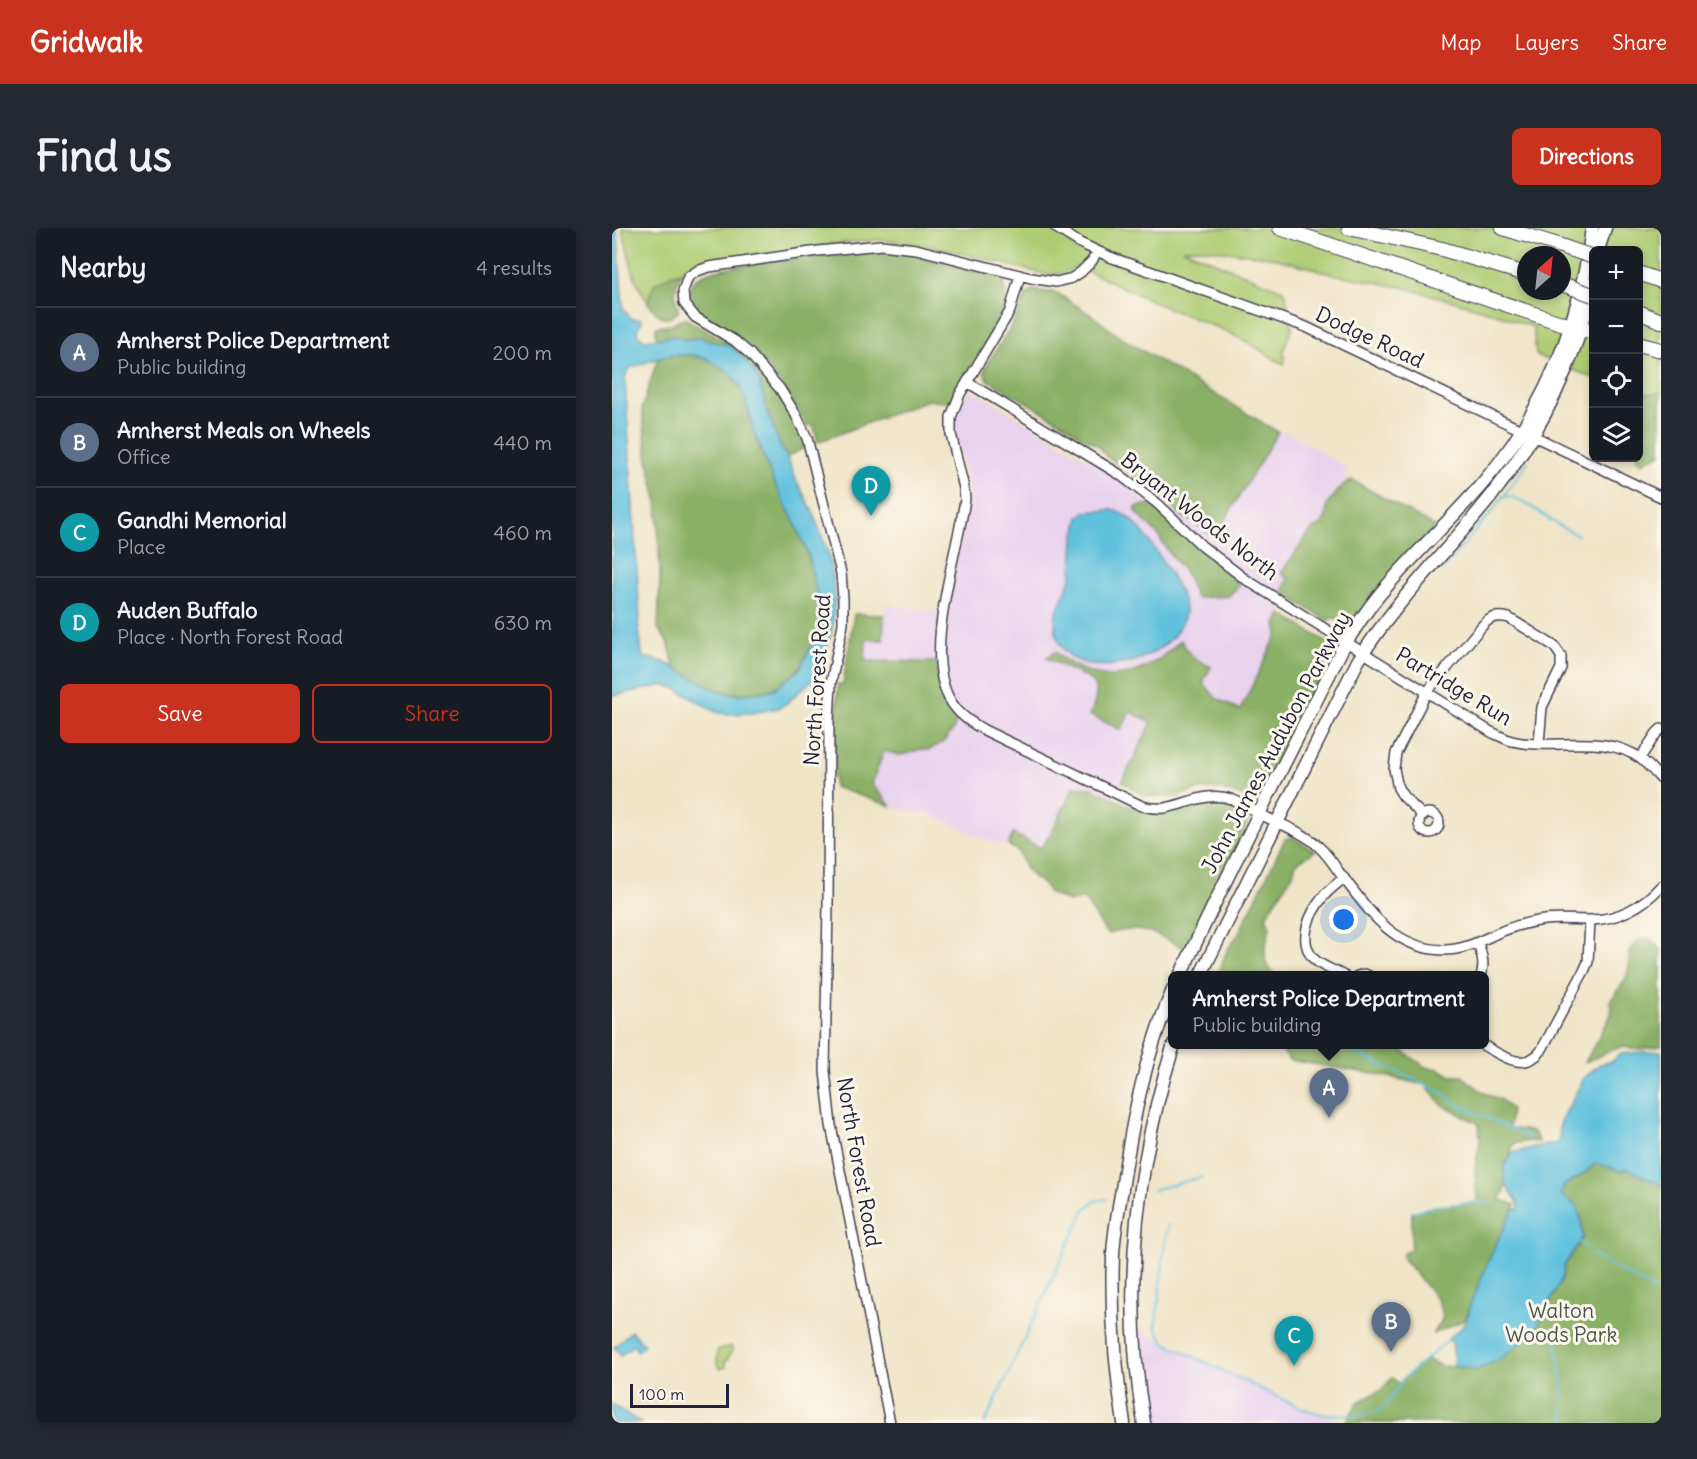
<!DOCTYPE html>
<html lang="en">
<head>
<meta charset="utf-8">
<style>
	:root { --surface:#171b24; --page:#242831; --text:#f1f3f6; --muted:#9ea1a6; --line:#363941; --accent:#c8321e }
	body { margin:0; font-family:Delius,sans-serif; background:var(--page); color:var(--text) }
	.controls { position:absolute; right:18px; top:18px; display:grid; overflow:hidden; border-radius:9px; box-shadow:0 3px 9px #0003 }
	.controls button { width:54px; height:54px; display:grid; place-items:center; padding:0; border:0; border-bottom:2px solid var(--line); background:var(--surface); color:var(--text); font:30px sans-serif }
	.compass { position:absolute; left:905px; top:18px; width:54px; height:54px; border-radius:50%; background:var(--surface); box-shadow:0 3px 9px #0003; rotate:27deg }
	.scale { position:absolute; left:18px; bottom:15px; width:99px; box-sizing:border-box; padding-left:6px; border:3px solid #22223b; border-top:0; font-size:16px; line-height:21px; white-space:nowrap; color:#22223b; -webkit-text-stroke:4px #fbf7ec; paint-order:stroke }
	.you { position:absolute; left:732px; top:692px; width:21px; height:21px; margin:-15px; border:4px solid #fff; border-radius:50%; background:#1a73e8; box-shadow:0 0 0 9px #1a73e833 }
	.badge { display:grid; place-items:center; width:39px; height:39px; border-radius:50%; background:var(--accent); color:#fff; font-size:20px; font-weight:700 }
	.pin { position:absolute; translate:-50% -50px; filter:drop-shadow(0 2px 3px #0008) }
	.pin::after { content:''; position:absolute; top:32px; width:21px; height:18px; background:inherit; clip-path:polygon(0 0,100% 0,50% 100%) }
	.popup { position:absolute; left:556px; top:743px; width:321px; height:78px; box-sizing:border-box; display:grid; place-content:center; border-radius:9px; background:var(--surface); filter:drop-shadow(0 2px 4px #0005); font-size:20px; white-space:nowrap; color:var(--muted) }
	.popup b { font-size:22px; color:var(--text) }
	.popup::after { content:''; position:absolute; left:50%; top:100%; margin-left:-12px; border:12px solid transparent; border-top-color:var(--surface) }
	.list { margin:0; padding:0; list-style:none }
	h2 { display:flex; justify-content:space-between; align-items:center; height:78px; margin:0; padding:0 24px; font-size:26px }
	h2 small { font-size:20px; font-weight:400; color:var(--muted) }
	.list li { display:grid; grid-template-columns:39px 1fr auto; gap:18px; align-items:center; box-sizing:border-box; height:90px; padding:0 24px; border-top:2px solid var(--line) }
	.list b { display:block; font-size:22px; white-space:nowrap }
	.list p { margin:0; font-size:20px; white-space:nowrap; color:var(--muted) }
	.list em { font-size:20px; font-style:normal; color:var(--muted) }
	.actions { display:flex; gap:12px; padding:18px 24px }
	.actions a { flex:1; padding:14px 0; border:2px solid var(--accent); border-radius:9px; text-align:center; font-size:21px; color:var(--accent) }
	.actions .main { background:var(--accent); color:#fff }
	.icon { flex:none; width:33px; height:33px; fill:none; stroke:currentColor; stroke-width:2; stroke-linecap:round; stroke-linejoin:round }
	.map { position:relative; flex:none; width:1049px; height:1195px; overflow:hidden; border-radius:9px }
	header { display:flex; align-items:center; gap:36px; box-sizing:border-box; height:84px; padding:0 30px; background:var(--accent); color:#fff }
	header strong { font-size:28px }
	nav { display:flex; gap:33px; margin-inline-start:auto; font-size:21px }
	.intro { display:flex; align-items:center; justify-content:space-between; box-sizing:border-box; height:144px; padding:0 36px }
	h1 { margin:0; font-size:42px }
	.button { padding:15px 27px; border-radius:9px; background:var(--accent); color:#fff; font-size:21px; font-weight:700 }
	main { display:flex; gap:36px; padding:0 36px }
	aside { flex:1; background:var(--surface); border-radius:9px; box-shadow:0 3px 9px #0003 }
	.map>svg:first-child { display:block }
	.built { fill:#e9d2ee }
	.green { fill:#aecc73; stroke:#687757; stroke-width:1.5; fill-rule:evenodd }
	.forest { fill:#8ab065; stroke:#566950; stroke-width:1.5 }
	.water { fill:#60c1de; stroke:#41728c; stroke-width:1.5; fill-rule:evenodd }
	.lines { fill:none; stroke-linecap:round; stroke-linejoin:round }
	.stream { stroke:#60c1de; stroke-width:2 }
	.minor-casing { stroke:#413f50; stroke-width:12 }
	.major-casing { stroke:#413f50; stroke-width:15 }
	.highway-casing { stroke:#413f50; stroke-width:16 }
	.minor { stroke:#fff; stroke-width:9 }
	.major { stroke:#fff; stroke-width:12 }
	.highway { stroke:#fff; stroke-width:14 }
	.highway-bridge-casing { stroke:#413f50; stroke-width:16; stroke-linecap:butt }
	.highway-bridge { stroke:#fff; stroke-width:14 }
	.labels { text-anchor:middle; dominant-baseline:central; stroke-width:6; stroke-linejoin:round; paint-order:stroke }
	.street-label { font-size:21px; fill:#22223b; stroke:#fbf7ec }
	.park-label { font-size:21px; fill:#4c554c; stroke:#fbf7ec }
</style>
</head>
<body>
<header>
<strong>Gridwalk</strong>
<nav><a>Map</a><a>Layers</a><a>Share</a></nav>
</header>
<div class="intro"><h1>Find us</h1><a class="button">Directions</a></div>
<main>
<aside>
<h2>Nearby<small>4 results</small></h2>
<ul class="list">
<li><span class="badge" style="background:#5c6f8a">A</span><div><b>Amherst Police Department</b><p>Public building</p></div><em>200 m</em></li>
<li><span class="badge" style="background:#5c6f8a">B</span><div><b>Amherst Meals on Wheels</b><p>Office</p></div><em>440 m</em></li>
<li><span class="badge" style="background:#0f9aa8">C</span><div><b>Gandhi Memorial</b><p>Place</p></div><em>460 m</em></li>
<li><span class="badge" style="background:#0f9aa8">D</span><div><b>Auden Buffalo</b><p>Place · North Forest Road</p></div><em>630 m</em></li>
</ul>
<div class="actions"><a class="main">Save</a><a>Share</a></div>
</aside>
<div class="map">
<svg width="1049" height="1195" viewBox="0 0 1049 1195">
	<rect width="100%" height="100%" fill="#fbf7ec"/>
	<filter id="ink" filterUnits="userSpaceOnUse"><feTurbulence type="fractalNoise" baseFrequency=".0167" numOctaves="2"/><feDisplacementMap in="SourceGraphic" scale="12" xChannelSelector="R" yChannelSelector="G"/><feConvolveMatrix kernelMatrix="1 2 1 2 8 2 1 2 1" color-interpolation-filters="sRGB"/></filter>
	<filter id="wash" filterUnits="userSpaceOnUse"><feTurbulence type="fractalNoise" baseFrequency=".008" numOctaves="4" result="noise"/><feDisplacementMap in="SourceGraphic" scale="24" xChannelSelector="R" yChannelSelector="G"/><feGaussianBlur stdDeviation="1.35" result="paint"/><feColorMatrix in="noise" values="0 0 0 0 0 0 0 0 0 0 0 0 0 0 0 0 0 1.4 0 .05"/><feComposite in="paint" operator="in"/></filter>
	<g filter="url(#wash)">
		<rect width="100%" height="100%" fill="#efe4c7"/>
		<path class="built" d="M 360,164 L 367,166 L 494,243 L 516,258 L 537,276 L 553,271 L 572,290 L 579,292 L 593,304 L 605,304 L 666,204 L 675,204 L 734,239 L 736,244 L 732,256 L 715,276 L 714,288 L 709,297 L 700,301 L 670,345 L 676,351 L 671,363 L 674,367 L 672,380 L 666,390 L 666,405 L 628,482 L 604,470 L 590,454 L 598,439 L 583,431 L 575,424 L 569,413 L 547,432 L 527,443 L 516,446 L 491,448 L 479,445 L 455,433 L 443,424 L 435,430 L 477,451 L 482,456 L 484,464 L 484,474 L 478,487 L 518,484 L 540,494 L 502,570 L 480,560 L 462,559 L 438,607 L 429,621 L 401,607 L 396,617 L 381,615 L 316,585 L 294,583 L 279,578 L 260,556 L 272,522 L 295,526 L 308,521 L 346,490 L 339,483 L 330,465 L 327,456 L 324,434 L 252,433 L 253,412 L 271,412 L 273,377 L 335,384 L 357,274 L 355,252 L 343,200 L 344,189 L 347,178 L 355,165 Z
			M 528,1102 L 689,1180 L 736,1195 L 538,1195 L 534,1168 Z"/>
		<path class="green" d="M 10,0 L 1049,0 L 1049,165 L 1036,166 L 1027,165 L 1026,22 L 981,22 L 981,150 L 924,127 L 921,99 L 873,82 L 794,60 L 726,47 L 658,29 L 588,20 L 571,21 L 673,63 L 680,100 L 671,124 L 673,130 L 672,137 L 637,115 L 609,101 L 553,79 L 465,38 C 455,45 445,48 432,46 L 321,18 L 268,12 L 232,15 L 86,34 L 75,40 L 70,44 L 59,47 L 38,66 L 36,75 L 23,51 ZM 914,27 L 950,27 L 950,63 L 914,63 Z
			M 119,1118 L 121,1121 L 116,1129 L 116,1132 L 113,1133 L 114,1139 L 108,1141 L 105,1136 L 105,1122 Z"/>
		<path class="forest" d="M 269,22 L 305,25 L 312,30 L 390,50 L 392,55 L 394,78 L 339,175 L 317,172 L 310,174 L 206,214 L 201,196 L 194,198 C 184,175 154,131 134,117 C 120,108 104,101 91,90 C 80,81 70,64 84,51 C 98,39 140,36 159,34 C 196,29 232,25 269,22 Z
			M 70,44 C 62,57 61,69 67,83 C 51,99 46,86 36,75 L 42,56 L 59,47 Z
			M 421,62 L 445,65 L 478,86 L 511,111 L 666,204 L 605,305 L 602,307 L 597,306 L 579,292 L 572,290 L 553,271 L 518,244 L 495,229 L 486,218 L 466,206 L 454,197 L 376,152 C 371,147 372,142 375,136 C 385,120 397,103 406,86 C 410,76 411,68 421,62 Z
			M 73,90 C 86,100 104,106 118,115 C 154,138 178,180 194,219 L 175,229 L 169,220 L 155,184 L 146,149 L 115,117 L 93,112 L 89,109 L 73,112 L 65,108 L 44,111 L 44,99 L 58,97 Z
			M 63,127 C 84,127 102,130 118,145 C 133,159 136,184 142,203 C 144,212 148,220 152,229 C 172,278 203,323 206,378 C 206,385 207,394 206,401 C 205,408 200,415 197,422 C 189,438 187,443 173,453 C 162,462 152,464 139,465 C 108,469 89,455 63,441 L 56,415 L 46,400 L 48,349 L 45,271 L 36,233 L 30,180 L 46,130 Z
			M 1027,165 L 1037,166 L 1049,165 L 1049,226 L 1030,235 L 1025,230 L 1026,230 Z
			M 740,252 L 823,299 L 737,399 L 729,403 L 730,396 L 724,390 L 719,390 L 716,393 L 674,367 L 671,363 L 676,351 L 669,345 L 700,301 L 709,297 L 714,288 L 715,276 L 732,256 Z
			M 537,276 L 593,326 L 629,355 L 617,368 L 584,370 L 573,344 L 558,326 L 546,307 L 524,284 L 524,279 Z
			M 242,386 L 272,387 L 271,412 L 254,412 L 253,433 L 324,434 C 326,456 331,474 346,490 L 341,502 L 331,514 L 317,522 L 308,521 L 295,526 L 286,527 L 272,523 L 260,556 L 279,578 L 222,559 L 222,514 L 226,456 L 231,456 Z
			M 669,386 L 723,419 L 647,572 L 641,575 L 635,569 L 606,561 L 584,562 L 564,569 L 532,568 L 510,554 L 540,494 L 518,484 L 509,502 L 478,487 C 483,474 489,462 477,451 L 434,430 L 443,424 C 451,432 461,437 471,442 C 510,458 542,439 569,412 C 576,427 585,432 599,439 L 591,454 L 604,470 L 628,482 L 666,405 L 664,396 Z
			M 462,559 L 480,560 L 519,579 L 532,583 L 542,584 L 595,573 C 610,573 625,577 636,587 L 635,596 L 573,721 C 556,712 538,701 519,702 C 511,702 503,704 495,706 L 473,672 L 469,671 L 457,674 L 438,666 L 432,657 L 422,650 L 414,641 L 406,623 L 396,617 L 401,606 L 429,620 L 438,607 Z
			M 680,609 L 703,623 L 684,635 L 681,646 L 654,688 L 658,699 L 653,721 L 653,733 L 662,747 L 606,747 L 615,722 L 626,707 L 673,611 Z
			M 1036,710 L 1049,721 L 1049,818 L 1028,821 L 1008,819 L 973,834 L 999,787 L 1000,779 L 998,773 C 1006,762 1017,751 1017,736 C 1018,731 1017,726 1018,721 L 1028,712 Z
			M 667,817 L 782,817 L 814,839 L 827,841 L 839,848 L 850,848 L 872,865 L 889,872 L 899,881 L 897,900 L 922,904 L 927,914 L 917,913 L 901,916 L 898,929 L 892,938 L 894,957 L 889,972 L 904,977 L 882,1020 L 853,1092 L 820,1106 L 828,1096 L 831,1088 L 825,1071 L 791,1031 L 790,1027 L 799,1020 L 800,984 L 824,978 L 865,974 L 863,939 L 868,913 L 867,896 L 830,877 L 814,857 L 768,847 L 677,832 Z
			M 984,935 L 1009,943 L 1014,939 L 1049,957 L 1049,1195 L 734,1195 L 746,1174 L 768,1163 L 780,1150 L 788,1156 L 791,1151 L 814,1131 L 829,1138 L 847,1139 L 866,1142 L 892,1128 L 923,1103 L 951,1048 L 952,1038 L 971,1009 L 969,992 L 965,978 L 949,966 L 952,957 L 969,948 Z"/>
		<path class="water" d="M 0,0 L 4,0 L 6,9 L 11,81 L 20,91 L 29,91 L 30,94 L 26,99 L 25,106 L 33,112 L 65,108 L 73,112 L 89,109 L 93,112 L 115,117 L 128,126 L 146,149 L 155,183 L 169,220 L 175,229 L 185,254 L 201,284 L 217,328 L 223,369 L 220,400 L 213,427 L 207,443 L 202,450 L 174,476 L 166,480 L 140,485 L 112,486 L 102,483 L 65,461 L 53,457 L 0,468 L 0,404 L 2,390 L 0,366 ZM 63,127 L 80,127 L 94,130 L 119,146 L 127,157 L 137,183 L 142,204 L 153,232 L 163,256 L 183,295 L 197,329 L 205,366 L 206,402 L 188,441 L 164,460 L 156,463 L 126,467 L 108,464 L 52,434 L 31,429 L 30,425 L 26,394 L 28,390 L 13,150 L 18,140 L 46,130 Z
			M 500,282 C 521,286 537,312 548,329 C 556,342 573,368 573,383 C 573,389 570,395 567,400 C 540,447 434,458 444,386 L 460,348 L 462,311 L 467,290 L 473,284 Z
			M 1049,823 L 1049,957 L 1014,940 L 1009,943 L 984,935 L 969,948 L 952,957 L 949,966 L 965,978 L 969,992 L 971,1009 L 952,1038 L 951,1048 L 923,1103 L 891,1129 L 866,1142 L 843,1138 C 839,1130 843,1123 840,1114 L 836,1112 L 837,1109 C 850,1102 857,1091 858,1077 L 882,1020 L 902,981 L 907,981 L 907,976 L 894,957 L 892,938 L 901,925 L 923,919 L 946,915 L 948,912 L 947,901 L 949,894 L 972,850 L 988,836 L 1001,833 L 1007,827 L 1016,825 Z
			M 19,1103 L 32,1117 L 26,1123 L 21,1117 L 9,1127 L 2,1119 Z
			M 0,1176 L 2,1178 L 29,1195 L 0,1195 Z"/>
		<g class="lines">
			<path class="stream" d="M 892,268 L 916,233
				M 831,341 L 881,282 L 891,268 C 910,268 928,286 943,295 C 951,300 958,303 966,307
				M 602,744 L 609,748
				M 724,816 L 831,865 L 845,876 L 919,910
				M 541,962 L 590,949
				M 800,984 L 824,978 L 878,974
				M 556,997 L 552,1021 L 544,1099 L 553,1115 L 689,1180 L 708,1186 L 748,1187 L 765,1184 L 776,1175 L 791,1151 L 836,1112
				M 967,1014 L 976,1020
				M 980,1025 L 982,1028 L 1046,1064 L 1049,1067
				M 923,1103 L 941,1106
				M 945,1113 C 945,1132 953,1151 951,1170
				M 950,1178 L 955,1195
				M 373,1195 L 473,981 L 483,973 L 495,971"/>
		</g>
	</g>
	<g filter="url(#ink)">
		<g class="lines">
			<defs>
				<path id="minor" d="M 444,0 L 468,15 L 498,29 L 694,99 L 1049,269
					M 408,47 L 398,83 L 348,166 L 339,189 L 339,206 L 352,260 L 353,271 C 346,324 310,424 338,472 C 346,486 358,494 372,502 L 530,578 C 538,580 545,581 553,580 C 576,576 595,563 619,571 C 632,576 644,584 656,590 C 673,598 694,606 707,619 C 715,626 721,635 727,644 C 756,681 780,721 832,722 C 853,722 870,712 888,704 C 902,698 917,694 932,692 C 947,690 962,692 978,692 C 1006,692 1031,678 1049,658
					M 355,154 L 507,246 L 546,276 L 590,318 L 633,351 L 879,504 C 886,507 893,511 900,513 C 941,523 993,504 1029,531 C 1036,537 1043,544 1049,551
					M 1028,530 L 1044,506 L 1049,501
					M807 595a10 10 0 1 1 20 0a10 10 0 1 1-20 0Z
					M 811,588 L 791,568 L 786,560 L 782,541 L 784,525 L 815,464 L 870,398 C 878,389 885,387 897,390 L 942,418 L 949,428 L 949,440 L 930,479 L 927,515
					M 732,650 C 725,656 717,661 711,669 C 698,685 686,710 700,729 C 707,738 722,742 732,748
					M 866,715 C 870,727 873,736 869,748
					M 745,748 L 753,746 L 757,748
					M 869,816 C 889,827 911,845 929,823 L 972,743 L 976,734 L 978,692
					M 278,1195 L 219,897 L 213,843 L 216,678 L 217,492 L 219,455 L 231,396 L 231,371 L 229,345 L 195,210 L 184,187 L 168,161 L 138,126 L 123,113 L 83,89 L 72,75 L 71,63 L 76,49 L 85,43 L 97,39 L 206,23 L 269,17 L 304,21 L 419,50 L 444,54 L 460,50 L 469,44 L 480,33 L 485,23"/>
				<path id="major" d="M 986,22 L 993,0
					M 568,748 C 619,638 675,531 729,423 C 741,403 753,384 768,366 C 800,328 837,294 870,256 C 934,182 968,96 980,0
					M 588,748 L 746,433 C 784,372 836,323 880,267 C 928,206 965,131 981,55
					M 512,1195 C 503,1140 499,1083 501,1027 C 502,1003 507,979 511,955 C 521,889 534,824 561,762
					M 532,1195 C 510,1068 523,939 562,816"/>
				<path id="highway" d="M 668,0 L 949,95 L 981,104
					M 737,0 L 830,21 L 914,46
					M 891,0 L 949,18
					M 1026,45 L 1049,53
					M 1026,84 L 1049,93
					M 1026,116 L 1049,122"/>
			</defs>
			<use href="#minor" class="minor-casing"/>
			<use href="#major" class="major-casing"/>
			<use href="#highway" class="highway-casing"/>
			<use href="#minor" class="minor"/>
			<use href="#major" class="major"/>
			<use href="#highway" class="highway"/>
			<defs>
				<path id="highway-bridge" d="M 949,18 L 981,29
					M 950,56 L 981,67"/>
			</defs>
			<use href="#highway-bridge" class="highway-bridge-casing"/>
			<use href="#highway-bridge" class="highway-bridge"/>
		</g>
	</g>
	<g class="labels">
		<g class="street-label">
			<text transform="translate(758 109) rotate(25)">Dodge Road</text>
			<text transform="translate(588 288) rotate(38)">Bryant Woods North</text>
			<text transform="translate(205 452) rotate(-86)">North Forest Road</text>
			<text transform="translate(842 458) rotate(31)">Partridge Run</text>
			<text transform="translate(664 514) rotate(-62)">John James Audubon Parkway</text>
			<text transform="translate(247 934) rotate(80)">North Forest Road</text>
		</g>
		<g class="park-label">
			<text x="949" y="1082">Walton<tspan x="949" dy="24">Woods Park</tspan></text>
		</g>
	</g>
</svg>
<div class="controls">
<button>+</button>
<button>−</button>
<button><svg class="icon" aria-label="locate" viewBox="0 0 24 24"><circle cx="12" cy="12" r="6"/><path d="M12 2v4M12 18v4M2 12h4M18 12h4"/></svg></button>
<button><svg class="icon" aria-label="layers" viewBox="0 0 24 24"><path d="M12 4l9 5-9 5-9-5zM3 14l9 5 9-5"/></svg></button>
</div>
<svg class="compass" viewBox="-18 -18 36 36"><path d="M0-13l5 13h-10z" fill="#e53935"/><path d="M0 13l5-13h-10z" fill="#9ea1a6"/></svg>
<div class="scale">100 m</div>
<div class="you"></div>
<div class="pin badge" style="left:717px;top:890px;background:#5c6f8a">A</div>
<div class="popup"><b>Amherst Police Department</b>Public building</div>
<div class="pin badge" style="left:779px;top:1124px;background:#5c6f8a">B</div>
<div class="pin badge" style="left:682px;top:1138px;background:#0f9aa8">C</div>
<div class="pin badge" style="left:259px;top:288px;background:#0f9aa8">D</div>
</div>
</main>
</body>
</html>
